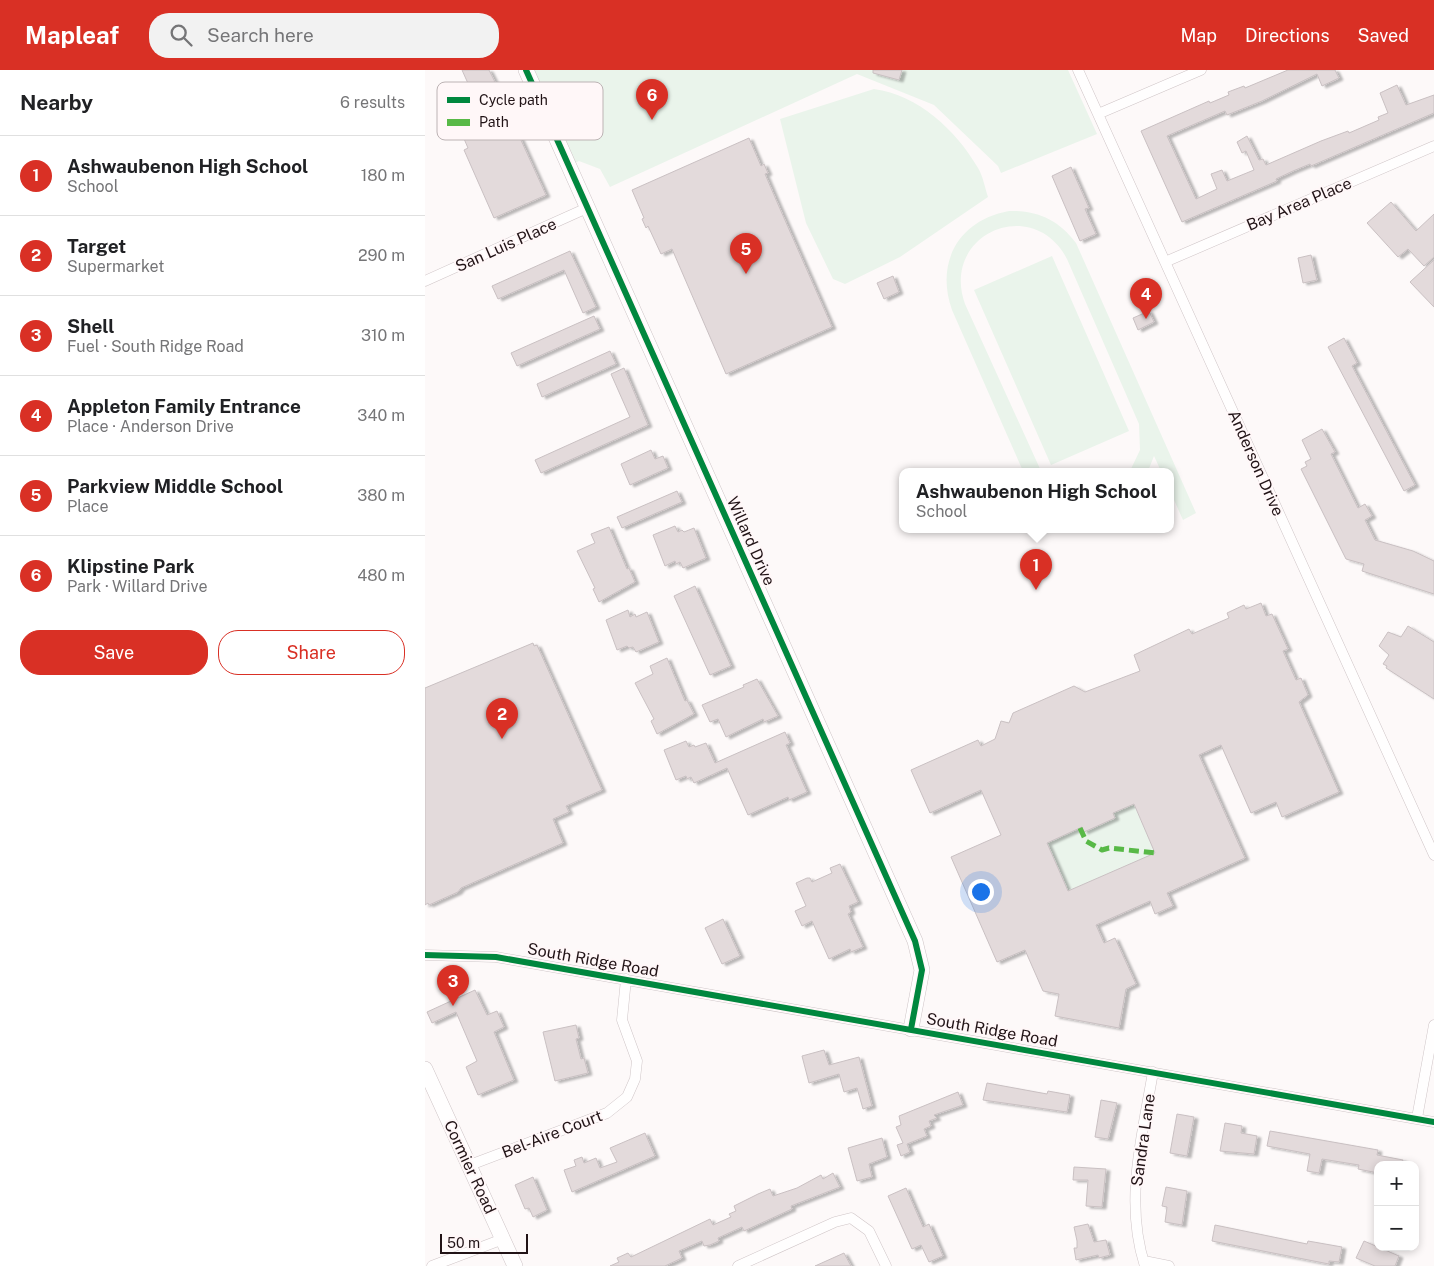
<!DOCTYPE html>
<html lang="en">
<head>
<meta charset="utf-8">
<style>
	:root { --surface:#fff; --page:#f2f2f2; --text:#202124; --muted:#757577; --line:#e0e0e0; --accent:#d93025 }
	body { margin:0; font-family:"Public Sans",sans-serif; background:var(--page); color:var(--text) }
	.controls { position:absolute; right:15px; bottom:15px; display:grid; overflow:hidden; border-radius:10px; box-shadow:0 2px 8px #0003 }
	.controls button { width:45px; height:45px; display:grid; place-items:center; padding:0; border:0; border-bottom:1px solid var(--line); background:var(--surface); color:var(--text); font:25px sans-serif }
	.scale { position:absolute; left:15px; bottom:12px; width:88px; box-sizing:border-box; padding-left:5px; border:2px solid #211316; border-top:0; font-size:14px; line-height:18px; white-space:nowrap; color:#211316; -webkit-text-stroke:4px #fff7f8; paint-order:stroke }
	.you { position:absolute; left:555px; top:821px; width:18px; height:18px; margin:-12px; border:4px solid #fff; border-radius:50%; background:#1a73e8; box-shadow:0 0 0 8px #1a73e833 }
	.badge { display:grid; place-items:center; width:32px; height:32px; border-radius:50%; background:var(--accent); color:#fff; font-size:16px; font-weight:700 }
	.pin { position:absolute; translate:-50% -41px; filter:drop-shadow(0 1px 2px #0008) }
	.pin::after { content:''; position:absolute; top:26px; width:18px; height:15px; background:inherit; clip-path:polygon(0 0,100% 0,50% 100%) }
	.popup { position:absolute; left:474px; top:398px; width:275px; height:65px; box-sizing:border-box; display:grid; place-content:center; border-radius:10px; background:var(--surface); filter:drop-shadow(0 1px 4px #0005); font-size:16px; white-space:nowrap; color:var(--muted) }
	.popup b { font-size:19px; color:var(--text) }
	.popup::after { content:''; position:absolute; left:50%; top:100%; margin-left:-10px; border:10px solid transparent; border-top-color:var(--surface) }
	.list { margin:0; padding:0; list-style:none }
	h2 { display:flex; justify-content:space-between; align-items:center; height:65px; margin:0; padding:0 20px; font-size:21px }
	h2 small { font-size:16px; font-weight:400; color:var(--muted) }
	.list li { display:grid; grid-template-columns:32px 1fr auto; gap:15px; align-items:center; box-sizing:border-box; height:80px; padding:0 20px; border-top:1px solid var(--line) }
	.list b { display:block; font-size:19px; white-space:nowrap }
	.list p { margin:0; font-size:16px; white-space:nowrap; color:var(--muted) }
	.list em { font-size:16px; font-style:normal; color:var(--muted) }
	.actions { display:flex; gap:10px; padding:15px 20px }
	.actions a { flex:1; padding:11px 0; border:1px solid var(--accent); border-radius:20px; text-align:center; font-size:18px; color:var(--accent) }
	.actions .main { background:var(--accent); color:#fff }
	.icon { flex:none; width:28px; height:28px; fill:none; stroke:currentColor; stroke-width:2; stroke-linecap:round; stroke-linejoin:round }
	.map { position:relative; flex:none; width:1009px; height:1196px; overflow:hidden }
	header { display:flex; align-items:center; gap:30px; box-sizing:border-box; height:70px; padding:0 25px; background:var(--accent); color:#fff }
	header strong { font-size:24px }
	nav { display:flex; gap:28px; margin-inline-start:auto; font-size:18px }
	.search { width:350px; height:45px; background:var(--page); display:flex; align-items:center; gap:12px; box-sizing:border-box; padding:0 18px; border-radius:20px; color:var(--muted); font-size:19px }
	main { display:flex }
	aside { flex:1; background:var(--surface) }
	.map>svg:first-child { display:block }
	.green { fill:#eaf4eb }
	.building { fill:#e3dadb; stroke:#c9c0c2; fill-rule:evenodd; filter:url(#shadow) }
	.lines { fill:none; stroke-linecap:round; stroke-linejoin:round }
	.street-casing { stroke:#cfc5c7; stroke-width:11 }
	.secondary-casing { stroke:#cfc5c7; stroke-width:16 }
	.street { stroke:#fffefe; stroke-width:10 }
	.secondary { stroke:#fffefe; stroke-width:15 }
	.quiet { stroke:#58b947; stroke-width:5; stroke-dasharray:10 5; stroke-linecap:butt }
	.cycleway-casing { stroke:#fff7f8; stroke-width:9 }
	.cycleway { stroke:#00873e; stroke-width:6 }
	.labels { text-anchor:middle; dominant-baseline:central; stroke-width:4; stroke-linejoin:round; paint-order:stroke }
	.street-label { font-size:16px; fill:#211316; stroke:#fff7f8 }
	.key { fill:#fff7f8; stroke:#bcb3b4; stroke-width:1 }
	.key-label { font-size:14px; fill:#211316 }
</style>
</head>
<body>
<header>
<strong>Mapleaf</strong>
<div class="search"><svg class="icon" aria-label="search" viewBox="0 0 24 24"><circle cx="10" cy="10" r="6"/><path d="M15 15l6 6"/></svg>Search here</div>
<nav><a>Map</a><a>Directions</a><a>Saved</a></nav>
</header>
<main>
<aside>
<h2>Nearby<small>6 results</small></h2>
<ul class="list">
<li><span class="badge">1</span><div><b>Ashwaubenon High School</b><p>School</p></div><em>180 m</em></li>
<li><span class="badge">2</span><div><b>Target</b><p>Supermarket</p></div><em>290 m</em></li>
<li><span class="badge">3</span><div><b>Shell</b><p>Fuel · South Ridge Road</p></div><em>310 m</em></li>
<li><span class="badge">4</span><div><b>Appleton Family Entrance</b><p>Place · Anderson Drive</p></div><em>340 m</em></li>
<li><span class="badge">5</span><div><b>Parkview Middle School</b><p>Place</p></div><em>380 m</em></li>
<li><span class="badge">6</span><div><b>Klipstine Park</b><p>Park · Willard Drive</p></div><em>480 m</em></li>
</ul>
<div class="actions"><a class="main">Save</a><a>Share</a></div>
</aside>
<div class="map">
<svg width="1009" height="1196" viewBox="0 0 1009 1196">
	<defs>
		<filter id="shadow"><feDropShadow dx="4" dy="2" stdDeviation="1" flood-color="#0004"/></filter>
	</defs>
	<rect width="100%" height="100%" fill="#fdf9f9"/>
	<path class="green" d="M 101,0 L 643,0 L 672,64 L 576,103 L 573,96 L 509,35 L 432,4 L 185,117 L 175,99 L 154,91 L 143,96 Z
		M 449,19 C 493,25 531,60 553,98 C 558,106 560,118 563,127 L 475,187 L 420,214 L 408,209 L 381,153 L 355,49 Z
		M 584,141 C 612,140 634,150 651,173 L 771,443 L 758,450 L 745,421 L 745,401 L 736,401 L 729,386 L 723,401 L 705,401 L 715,380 L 714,354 L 642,189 C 608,124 515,164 540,234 L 616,401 L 598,401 L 527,240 C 510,192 534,150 584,141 Z
		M 627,186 L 704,361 L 626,395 L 549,220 Z
		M 709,734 L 731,783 L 643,821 L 622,773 L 657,757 L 659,761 L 690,747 L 688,743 Z"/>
	<path class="building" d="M 37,0 L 64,0 L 70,12 L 66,13 L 86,59 L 90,57 L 121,125 L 69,148 L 39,80 L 43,78 L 30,48 L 54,38 Z
		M 448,0 L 477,0 L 474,10 L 448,3 Z
		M 863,0 L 910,0 L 914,8 L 897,16 L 892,4 L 837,31 L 802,45 L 800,41 L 742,66 L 771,129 L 792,119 L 786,104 L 797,100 L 802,111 L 829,100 L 821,81 L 817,83 L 812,72 L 822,66 L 834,90 L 838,89 L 841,95 L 896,71 L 923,61 L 924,63 L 954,50 L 953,47 L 963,43 L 955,23 L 972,15 L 981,35 L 1009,25 L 1009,43 L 886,96 L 885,94 L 868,101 L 851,109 L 852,111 L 757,152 L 716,61 L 784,31 L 785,33 L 804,25 L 803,22 L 819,16 L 820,18 Z
		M 324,68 L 336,96 L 339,94 L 343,103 L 340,104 L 352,132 L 407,257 L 301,304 L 247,179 L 236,184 L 223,156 L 221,158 L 217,149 L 219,148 L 207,120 Z
		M 646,97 L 664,138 L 660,139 L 671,164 L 655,171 L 627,106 Z
		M 966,132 L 991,161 L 1009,144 L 1009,187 L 999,196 L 983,179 L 973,187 L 942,153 Z
		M 145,181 L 171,237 L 158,243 L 139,200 L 73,229 L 67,216 Z
		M 886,185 L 892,210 L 878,213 L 873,188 Z
		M 1009,190 L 1009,237 L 985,212 Z
		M 468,206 L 474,222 L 459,229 L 452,213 Z
		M 724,241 L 729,252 L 713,260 L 708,248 Z
		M 169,246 L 175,259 L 92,296 L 86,283 Z
		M 919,268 L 932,293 L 927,296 L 990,415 L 979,421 L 903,277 Z
		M 185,281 L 191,294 L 117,327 L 112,314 Z
		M 199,298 L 223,355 L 116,403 L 110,390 L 205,347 L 186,304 Z
		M 897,359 L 910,382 L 906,384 L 933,438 L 940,434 L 947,446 L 940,450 L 950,470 L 988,481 L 1009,491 L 1009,524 L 937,501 L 939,494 L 921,489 L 876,399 L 882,396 L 880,392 L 886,389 L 877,370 Z
		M 226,380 L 230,389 L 238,386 L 243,398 L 205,415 L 196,394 Z
		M 252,421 L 257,432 L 197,458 L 192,447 Z
		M 250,456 L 253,462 L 257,460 L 259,462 L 269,458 L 281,488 L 258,498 L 255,492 L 251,494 L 250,491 L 240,496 L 228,465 Z
		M 184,457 L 202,499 L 204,498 L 210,512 L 174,532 L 168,519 L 170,518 L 152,481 L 170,473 L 166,464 Z
		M 270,516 L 306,596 L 285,605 L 249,526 Z
		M 836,533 L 841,546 L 847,544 L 863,579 L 858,581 L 871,610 L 876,608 L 883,625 L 874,632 L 914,722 L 857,747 L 851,732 L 826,743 L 796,675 L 774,685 L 820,788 L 742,823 L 748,836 L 730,844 L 725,831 L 671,855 L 679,873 L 690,868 L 711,914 L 701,919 L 694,958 L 630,946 L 634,924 L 618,921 L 600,880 L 572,892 L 526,787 L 576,765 L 556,720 L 505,743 L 486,700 L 553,670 L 556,676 L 570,669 L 576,651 L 584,653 L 588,643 L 649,616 L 660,622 L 715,601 L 709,585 L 764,559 L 767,564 L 804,548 L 802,543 L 819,535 L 821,539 ZM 709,734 L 730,783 L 643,821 L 622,773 L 657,757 L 659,762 L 690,748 L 688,743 Z
		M 203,540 L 205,547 L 210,544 L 211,547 L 222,542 L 234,572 L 211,582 L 208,577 L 204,578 L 202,576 L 192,580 L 181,550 Z
		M 983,556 L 1009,572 L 1009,629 L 961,598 L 962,596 L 958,594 L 964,585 L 954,576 L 963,562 L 976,567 Z
		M 108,573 L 109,576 L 112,575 L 177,720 L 141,736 L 144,742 L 128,749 L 138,773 L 36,818 L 33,822 L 4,835 L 3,833 L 0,835 L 0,618 Z
		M 242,588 L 260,631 L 262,630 L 269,644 L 232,664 L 226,651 L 229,649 L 210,613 L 228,604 L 225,596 Z
		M 332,609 L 353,646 L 339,652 L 338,649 L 301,667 L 293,649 L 285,652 L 277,635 L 319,617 L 318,615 Z
		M 360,662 L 365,673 L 361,675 L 382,722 L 364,730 L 363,727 L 323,745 L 302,698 L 269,713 L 266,707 L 262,709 L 261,706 L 251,710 L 239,680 L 261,671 L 264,677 L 269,675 L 270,677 L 281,673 L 290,693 Z
		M 415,794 L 433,832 L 424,836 L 426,842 L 423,844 L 438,877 L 426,882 L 425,879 L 404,889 L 387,851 L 377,856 L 370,841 L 381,836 L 371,813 L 382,808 L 385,808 L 387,812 L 407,803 L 405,798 Z
		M 298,849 L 315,886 L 297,894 L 280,858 Z
		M 50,920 L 62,945 L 72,941 L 79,957 L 69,962 L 89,1010 L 53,1025 L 41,997 L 52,991 L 31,942 L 7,953 L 2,942 Z
		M 151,955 L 154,968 L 151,969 L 156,989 L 159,988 L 163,1003 L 130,1011 L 118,962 Z
		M 399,980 L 404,995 L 434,987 L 447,1036 L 438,1039 L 432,1018 L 419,1022 L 414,1004 L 384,1013 L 377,986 Z
		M 562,1013 L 622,1024 L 623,1021 L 645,1025 L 642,1042 L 558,1030 Z
		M 533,1022 L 538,1035 L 509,1045 L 512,1048 L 504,1051 L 506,1056 L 499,1059 L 502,1066 L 482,1074 L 485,1082 L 476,1086 L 472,1075 L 478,1073 L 471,1057 L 476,1055 L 474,1046 Z
		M 676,1030 L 692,1033 L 683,1069 L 670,1067 Z
		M 752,1044 L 769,1047 L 762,1086 L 745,1083 Z
		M 800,1053 L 817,1056 L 816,1063 L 832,1066 L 829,1084 L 795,1081 Z
		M 845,1061 L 953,1080 L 952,1085 L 978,1090 L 977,1095 L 953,1095 L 953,1103 L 933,1099 L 934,1095 L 897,1089 L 894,1103 L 882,1101 L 885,1084 L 842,1076 Z
		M 220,1063 L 230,1086 L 147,1122 L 139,1100 L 151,1096 L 149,1090 L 157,1087 L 159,1093 L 171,1088 L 175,1098 L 192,1092 L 185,1078 Z
		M 457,1068 L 462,1087 L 444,1094 L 447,1107 L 432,1111 L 423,1078 Z
		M 649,1097 L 681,1099 L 677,1137 L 661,1136 L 663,1110 L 648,1110 Z
		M 408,1103 L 415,1117 L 366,1136 L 367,1139 L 319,1161 L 317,1157 L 293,1168 L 294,1171 L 285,1175 L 279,1176 L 277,1171 L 254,1181 L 257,1188 L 240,1196 L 185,1196 L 194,1192 L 192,1188 L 203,1183 L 206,1187 L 285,1149 L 288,1155 L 306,1147 L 304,1144 L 311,1141 L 309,1136 L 333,1124 L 345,1119 L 348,1126 L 372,1118 L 396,1105 L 398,1109 Z
		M 108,1107 L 122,1140 L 108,1147 L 104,1138 L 100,1139 L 90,1115 Z
		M 741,1117 L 762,1121 L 757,1155 L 740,1152 L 742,1137 L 737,1136 Z
		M 481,1118 L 498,1157 L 504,1154 L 518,1186 L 504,1192 L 496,1175 L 487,1179 L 463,1126 Z
		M 663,1154 L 669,1172 L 681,1170 L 685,1185 L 674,1188 L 673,1185 L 651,1190 L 649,1178 L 652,1178 L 652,1171 L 649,1157 Z
		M 790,1155 L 882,1174 L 883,1171 L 917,1177 L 914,1192 L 904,1191 L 904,1194 L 787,1171 Z
		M 939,1171 L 974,1186 L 970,1196 L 950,1196 L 931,1188 Z
		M 419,1183 L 426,1196 L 390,1196 Z"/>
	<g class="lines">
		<defs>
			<path id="street" d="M 653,0 L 1009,785
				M 673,44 L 776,0
				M 740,192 L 1009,76
				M 0,211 L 162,138
				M 0,885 L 71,887 L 1009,1052
				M 992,1048 L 1009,955
				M 45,1095 L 182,1043 L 202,1027 L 210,1009 L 212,991 L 197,950 L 201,909
				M 719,1191 L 744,1196
				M 7,1196 L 78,1169
				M 313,1196 L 410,1152 L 426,1148 L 444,1161 L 461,1196
				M 720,1196 C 699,1132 717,1067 728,1002"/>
			<path id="secondary" d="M 101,0 L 490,871 L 497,900 L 486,959
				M 0,999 L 90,1196"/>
		</defs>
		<use href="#street" class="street-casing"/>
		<use href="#secondary" class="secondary-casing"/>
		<use href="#street" class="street"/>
		<use href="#secondary" class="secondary"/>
		<path class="quiet" d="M 655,758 L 661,771 L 677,780 L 684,778 L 731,783"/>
		<defs>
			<path id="cycleway" d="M 101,0 L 490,871 L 497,900 L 486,959
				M 0,885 L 71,887 L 1009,1052"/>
		</defs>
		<use href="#cycleway" class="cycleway-casing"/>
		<use href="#cycleway" class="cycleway"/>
	</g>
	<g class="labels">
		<g class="street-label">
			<text transform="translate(874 134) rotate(-23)">Bay Area Place</text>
			<text transform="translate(81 175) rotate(-24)">San Luis Place</text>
			<text transform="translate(831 393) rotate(66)">Anderson Drive</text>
			<text transform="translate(326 471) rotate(66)">Willard Drive</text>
			<text transform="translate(168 890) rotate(10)">South Ridge Road</text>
			<text transform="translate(567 960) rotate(10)">South Ridge Road</text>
			<text transform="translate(127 1064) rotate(-21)">Bel-Aire Court</text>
			<text transform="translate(718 1070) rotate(-82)">Sandra Lane</text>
			<text transform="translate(45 1097) rotate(65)">Cormier Road</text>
		</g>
	</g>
	<rect x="12" y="12" width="166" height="58" rx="8" class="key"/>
	<rect x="22" y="27" width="23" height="6" fill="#00873e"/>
	<rect x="22" y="49" width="23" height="7" fill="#58b947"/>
	<g class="key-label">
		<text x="54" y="35">Cycle path</text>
		<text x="54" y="57">Path</text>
	</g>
</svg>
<div class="controls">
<button>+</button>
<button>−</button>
</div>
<div class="scale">50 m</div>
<div class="you"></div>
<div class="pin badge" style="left:611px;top:520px">1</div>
<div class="popup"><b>Ashwaubenon High School</b>School</div>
<div class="pin badge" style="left:77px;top:669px">2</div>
<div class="pin badge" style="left:28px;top:936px">3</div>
<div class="pin badge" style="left:721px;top:249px">4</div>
<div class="pin badge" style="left:321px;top:204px">5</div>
<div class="pin badge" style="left:227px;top:50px">6</div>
</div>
</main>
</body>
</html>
